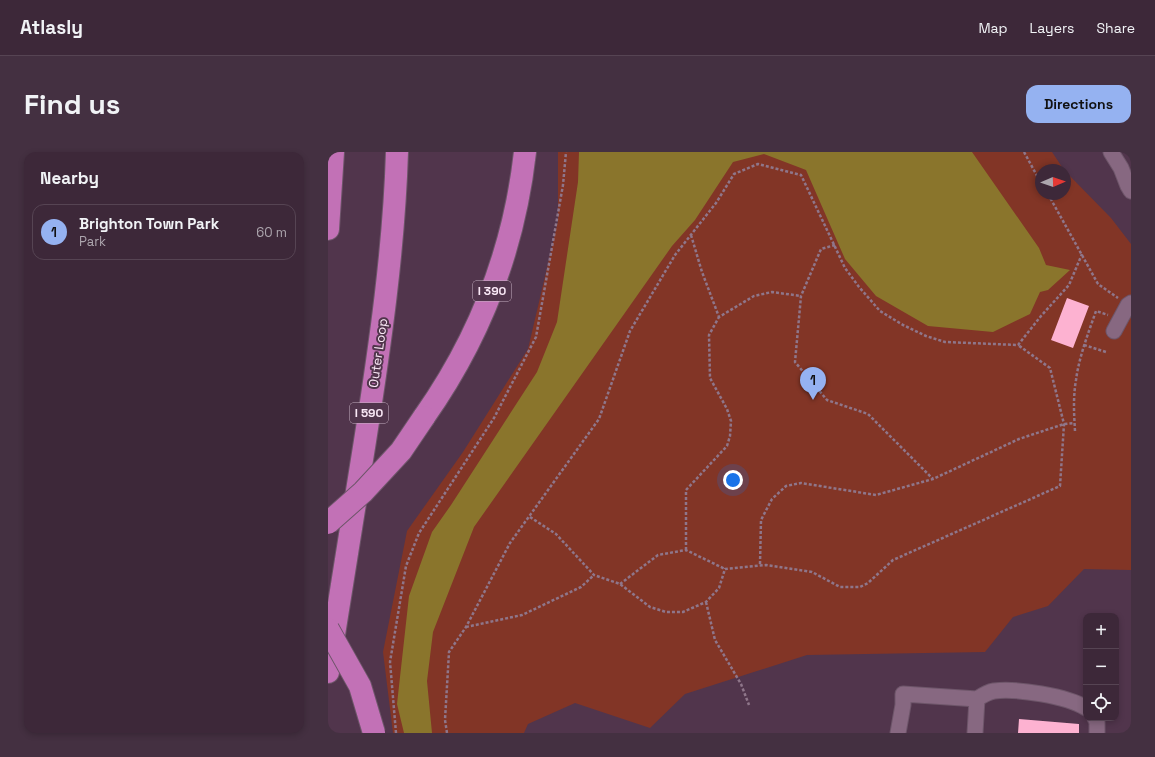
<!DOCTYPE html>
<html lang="en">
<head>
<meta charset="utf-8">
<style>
	:root { --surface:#3d2839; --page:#443041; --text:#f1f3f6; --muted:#ada6ae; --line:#564453; --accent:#95b2f1 }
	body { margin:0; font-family:"Space Grotesk",sans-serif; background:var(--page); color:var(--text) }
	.controls { position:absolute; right:12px; bottom:12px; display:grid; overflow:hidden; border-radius:8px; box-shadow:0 2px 6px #0003 }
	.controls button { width:36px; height:36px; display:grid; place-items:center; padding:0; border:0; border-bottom:1px solid var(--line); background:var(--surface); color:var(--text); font:20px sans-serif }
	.compass { position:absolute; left:707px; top:12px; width:36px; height:36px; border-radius:50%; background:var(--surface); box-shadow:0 2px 6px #0003; rotate:88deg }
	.you { position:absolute; left:405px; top:328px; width:14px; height:14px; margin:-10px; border:3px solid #fff; border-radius:50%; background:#1a73e8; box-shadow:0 0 0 6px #1a73e833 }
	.badge { display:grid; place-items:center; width:26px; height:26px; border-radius:50%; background:var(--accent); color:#111; font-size:13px; font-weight:700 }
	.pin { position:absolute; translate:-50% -33px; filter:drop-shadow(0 1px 2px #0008) }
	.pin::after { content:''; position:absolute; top:21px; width:14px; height:12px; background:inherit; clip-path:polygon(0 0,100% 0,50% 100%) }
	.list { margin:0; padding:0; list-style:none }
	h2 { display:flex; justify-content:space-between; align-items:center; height:52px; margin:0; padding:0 16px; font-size:17px }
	h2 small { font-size:13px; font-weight:400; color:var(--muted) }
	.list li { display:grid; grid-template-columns:26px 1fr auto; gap:12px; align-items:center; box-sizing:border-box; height:56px; margin:0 8px 8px; padding:0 8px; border:1px solid var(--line); border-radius:12px }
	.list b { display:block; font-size:15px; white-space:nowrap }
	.list p { margin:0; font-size:13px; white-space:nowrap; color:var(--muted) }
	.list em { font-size:13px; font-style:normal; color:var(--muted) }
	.icon { flex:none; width:22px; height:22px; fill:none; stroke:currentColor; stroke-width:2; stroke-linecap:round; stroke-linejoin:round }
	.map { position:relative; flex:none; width:803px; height:581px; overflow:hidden; border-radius:12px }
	header { display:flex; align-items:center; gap:24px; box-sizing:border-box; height:56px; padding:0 20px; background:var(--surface); border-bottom:1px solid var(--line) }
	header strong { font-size:19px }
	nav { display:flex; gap:22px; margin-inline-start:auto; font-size:14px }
	.intro { display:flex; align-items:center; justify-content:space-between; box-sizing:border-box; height:96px; padding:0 24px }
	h1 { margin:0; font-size:28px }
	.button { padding:10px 18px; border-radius:12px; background:var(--accent); color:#111; font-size:14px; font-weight:700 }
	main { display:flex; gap:24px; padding:0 24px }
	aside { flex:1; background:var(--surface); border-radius:12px; box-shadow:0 2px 6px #0003 }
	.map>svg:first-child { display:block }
	.green { fill:#823526 }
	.water { fill:#8a752c }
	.building { fill:#fdb2d1 }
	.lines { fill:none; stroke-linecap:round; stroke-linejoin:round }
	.minor-casing { stroke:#6d5569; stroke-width:17 }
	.highway-casing { stroke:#6d5569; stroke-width:24 }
	.path { stroke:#8f768a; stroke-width:2.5; stroke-dasharray:3 2; stroke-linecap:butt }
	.minor { stroke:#876881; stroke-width:15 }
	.highway { stroke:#c271b6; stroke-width:22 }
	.highway-bridge-casing { stroke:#6d5569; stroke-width:24; stroke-linecap:butt }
	.highway-bridge { stroke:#c271b6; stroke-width:22 }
	.labels { text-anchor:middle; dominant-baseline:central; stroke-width:4; stroke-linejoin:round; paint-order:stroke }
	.shield { fill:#51354c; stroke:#c7b2c3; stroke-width:1 }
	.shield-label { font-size:12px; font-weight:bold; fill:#fae8f6 }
	.street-label { font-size:13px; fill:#fae8f6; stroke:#51354c }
</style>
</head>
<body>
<header>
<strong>Atlasly</strong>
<nav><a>Map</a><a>Layers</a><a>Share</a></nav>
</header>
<div class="intro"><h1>Find us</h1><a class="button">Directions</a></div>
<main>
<aside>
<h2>Nearby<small></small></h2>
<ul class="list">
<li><span class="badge">1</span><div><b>Brighton Town Park</b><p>Park</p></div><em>60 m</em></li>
</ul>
</aside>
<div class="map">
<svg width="803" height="581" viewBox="0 0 803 581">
	<rect width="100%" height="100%" fill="#51354c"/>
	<path class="green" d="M 230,0 L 724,0 L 736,18 L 713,18 L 713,42 L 737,42 L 737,19 L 783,66 L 803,92 L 803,418 L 756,417 L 720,454 L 685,465 L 657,500 L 479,503 L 357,542 L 322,576 L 247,551 L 200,572 L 196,581 L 65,581 L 55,500 L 79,379 L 135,300 L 200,197 L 230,69 Z"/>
	<path class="water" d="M 251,0 L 644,0 L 711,96 L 718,113 L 742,118 L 720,138 L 712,140 L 702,162 L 665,180 L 600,174 L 548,144 L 517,107 L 478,18 L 436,2 L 405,10 L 367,68 L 344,94 L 146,375 L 105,480 L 99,529 L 104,581 L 76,581 L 69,552 L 81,444 L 104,380 L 123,353 L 209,220 L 229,170 L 250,30 Z"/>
	<path class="building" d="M 739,146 L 761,154 L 745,196 L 723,188 Z
		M 691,567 L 751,572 L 751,581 L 690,581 Z"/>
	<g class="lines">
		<defs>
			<path id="minor" d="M 783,0 L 793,16 L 800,34 L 803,39
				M 786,179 L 800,153 L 803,151
				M 767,566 L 769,570 L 769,581
				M 570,581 L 575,553 L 575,542 L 649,547 C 655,543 660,540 666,539 C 688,536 739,544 758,556
				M 647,581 L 649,547"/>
			<path id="highway" d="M 0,77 L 5,0
				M 96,265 C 153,184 186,98 197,0
				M 0,520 C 12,443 24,366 37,289 C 52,194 66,97 69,0"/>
		</defs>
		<use href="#minor" class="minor-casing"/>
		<use href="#highway" class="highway-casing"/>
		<path class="path" d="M 696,0 L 713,31
			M 720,42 L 770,132 L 790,146
			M 363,83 L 374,120 L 391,165 L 426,144 L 444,140 L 473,144
			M 507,93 L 493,97 L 473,144 L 467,210 L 499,248 L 540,262 L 605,327
			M 756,193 L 778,200
			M 747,279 C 746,262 745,245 748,228 C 751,205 760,182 768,159 L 780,163
			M 202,365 L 228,382 L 266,423 L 292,432 L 322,455 L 338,460 L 355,460 L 378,450 L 391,436 L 397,417 L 438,413 L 484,420 L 512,435 L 532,435 L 540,431 L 565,408 L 732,334 L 736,272 L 722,216 L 690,193
			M 358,398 L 358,338 L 399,294 L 402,284 L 403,269 L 399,257 L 382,226 L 381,183 L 391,165
			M 432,412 L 433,368 L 444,347 L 458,334 L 473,331 L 548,343 L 605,327 L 691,287 L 736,272 L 746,271
			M 292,432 L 330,403 L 358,398 L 397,417
			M 378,450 L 387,488 L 413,532 L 421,553
			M 138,475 L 194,463 L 253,435 L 266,423
			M 68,581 L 62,510 L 78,414 L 91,381 L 166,266 L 208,185 L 235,33 L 238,0
			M 119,581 L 117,568 L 121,500 L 138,475 L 182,391 L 271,267 L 302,179 L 347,103 L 388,51 L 406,22 L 430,12 L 473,23 L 517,116 L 531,135 L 552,159 L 575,173 L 598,184 L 617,190 L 690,193 L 713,164 L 741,133 L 754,102"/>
		<use href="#minor" class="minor"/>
		<use href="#highway" class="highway"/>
		<defs>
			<path id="highway-bridge" d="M 0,371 L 35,340 L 73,299 L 96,265
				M 0,477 L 32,534 L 46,581"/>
		</defs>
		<use href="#highway-bridge" class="highway-bridge-casing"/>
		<use href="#highway-bridge" class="highway-bridge"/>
	</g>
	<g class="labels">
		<g class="shield">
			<rect x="145" y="129" width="38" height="20" rx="3"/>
			<rect x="22" y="251" width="38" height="20" rx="3"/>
		</g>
		<g class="shield-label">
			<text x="164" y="139">I 390</text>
			<text x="41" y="261">I 590</text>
		</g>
		<g class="street-label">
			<text transform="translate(50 201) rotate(-82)">Outer Loop</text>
		</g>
	</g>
</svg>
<div class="controls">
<button>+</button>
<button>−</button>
<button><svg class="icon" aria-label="locate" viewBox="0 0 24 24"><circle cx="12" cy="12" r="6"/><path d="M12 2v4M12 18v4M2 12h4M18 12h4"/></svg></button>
</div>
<svg class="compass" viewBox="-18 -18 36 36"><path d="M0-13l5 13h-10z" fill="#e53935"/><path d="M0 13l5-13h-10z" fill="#ada6ae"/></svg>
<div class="you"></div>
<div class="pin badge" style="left:485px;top:248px">1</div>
</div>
</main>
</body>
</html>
